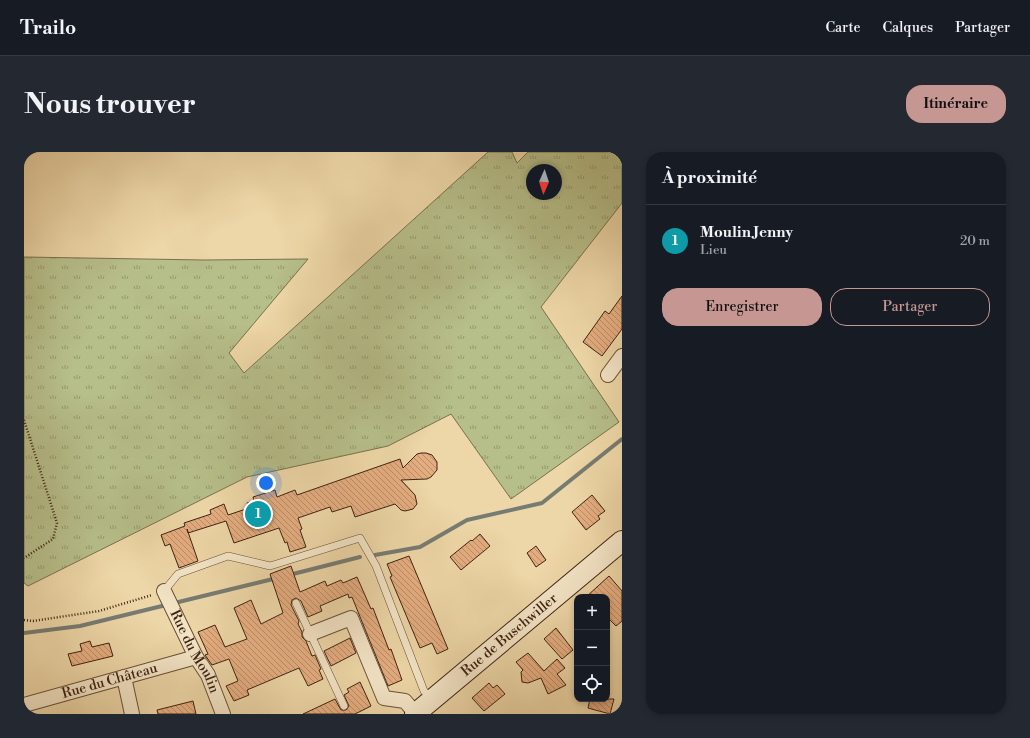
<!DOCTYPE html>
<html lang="fr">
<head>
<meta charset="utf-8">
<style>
	:root { --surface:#171b24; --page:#242831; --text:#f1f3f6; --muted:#9ea1a6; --line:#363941; --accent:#c59692 }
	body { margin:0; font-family:"Libre Bodoni",serif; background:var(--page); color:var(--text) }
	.controls { position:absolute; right:12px; bottom:12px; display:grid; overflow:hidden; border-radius:8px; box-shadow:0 2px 6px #0003 }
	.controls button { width:36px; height:36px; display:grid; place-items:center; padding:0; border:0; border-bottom:1px solid var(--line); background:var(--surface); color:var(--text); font:20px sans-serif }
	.compass { position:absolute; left:502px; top:12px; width:36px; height:36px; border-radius:50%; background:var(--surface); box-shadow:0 2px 6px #0003; rotate:183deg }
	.you { position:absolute; left:242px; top:331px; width:14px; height:14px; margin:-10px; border:3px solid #fff; border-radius:50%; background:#1a73e8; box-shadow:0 0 0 6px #1a73e833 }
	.badge { display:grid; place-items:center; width:26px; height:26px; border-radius:50%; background:var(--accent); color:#fff; font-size:13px; font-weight:700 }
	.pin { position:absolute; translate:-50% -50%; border:2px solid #fff; box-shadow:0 1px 4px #0006 }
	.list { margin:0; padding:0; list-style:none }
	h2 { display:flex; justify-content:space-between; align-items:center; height:52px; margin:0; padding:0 16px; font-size:17px }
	h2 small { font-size:13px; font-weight:400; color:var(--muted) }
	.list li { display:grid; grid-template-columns:26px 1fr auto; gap:12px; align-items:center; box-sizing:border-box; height:72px; padding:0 16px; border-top:1px solid var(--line) }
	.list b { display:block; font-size:15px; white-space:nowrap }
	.list p { margin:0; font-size:13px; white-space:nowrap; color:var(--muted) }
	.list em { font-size:13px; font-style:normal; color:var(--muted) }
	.actions { display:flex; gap:8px; padding:12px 16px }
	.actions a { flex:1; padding:9px 0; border:1px solid var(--accent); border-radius:16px; text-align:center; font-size:14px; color:var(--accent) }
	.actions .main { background:var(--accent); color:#111 }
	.icon { flex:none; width:22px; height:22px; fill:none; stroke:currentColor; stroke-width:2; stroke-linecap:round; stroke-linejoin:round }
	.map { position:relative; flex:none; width:598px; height:562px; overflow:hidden; border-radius:16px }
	header { display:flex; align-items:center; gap:24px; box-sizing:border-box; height:56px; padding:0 20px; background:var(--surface); border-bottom:1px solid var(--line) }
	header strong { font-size:19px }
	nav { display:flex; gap:22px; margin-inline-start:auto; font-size:14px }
	.intro { display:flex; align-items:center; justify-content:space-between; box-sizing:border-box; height:96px; padding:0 24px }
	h1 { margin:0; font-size:28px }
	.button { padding:10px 18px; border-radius:16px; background:var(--accent); color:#111; font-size:14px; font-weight:700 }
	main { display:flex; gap:24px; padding:0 24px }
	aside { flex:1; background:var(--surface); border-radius:16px; box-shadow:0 2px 6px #0003 }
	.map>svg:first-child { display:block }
	.grass { fill:url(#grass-tufts); stroke:#7a704e; fill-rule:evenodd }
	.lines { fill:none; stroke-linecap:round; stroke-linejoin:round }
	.stream { stroke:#777c72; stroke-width:4 }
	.building { fill:url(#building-back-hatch); stroke:#3f2312 }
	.lane-casing { stroke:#6a5037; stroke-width:8 }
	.street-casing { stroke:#6a5037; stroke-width:16 }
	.secondary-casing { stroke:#3f2312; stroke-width:22 }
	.path { stroke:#3f2312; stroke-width:2.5; stroke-dasharray:1 2; stroke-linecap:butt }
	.lane { stroke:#f3e4c6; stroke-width:7 }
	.street { stroke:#f3e4c6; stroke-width:14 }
	.secondary { stroke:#f3e4c6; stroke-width:20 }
	.labels { text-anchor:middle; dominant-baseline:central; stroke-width:4; stroke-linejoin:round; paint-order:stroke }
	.street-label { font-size:14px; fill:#3f2312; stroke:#f3e4c6 }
</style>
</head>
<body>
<header>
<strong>Trailo</strong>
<nav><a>Carte</a><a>Calques</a><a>Partager</a></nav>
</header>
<div class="intro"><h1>Nous trouver</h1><a class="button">Itinéraire</a></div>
<main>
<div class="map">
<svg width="598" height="562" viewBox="0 0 598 562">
	<defs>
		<pattern id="grass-tufts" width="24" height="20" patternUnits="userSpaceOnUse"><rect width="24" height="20" fill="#b6be89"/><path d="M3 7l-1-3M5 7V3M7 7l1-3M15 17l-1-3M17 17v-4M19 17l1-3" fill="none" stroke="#959a6f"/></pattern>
		<pattern id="building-back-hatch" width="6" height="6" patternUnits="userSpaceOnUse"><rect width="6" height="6" fill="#e4ad80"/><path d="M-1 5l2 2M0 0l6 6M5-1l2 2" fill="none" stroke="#ba8c67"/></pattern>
	</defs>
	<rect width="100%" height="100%" fill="#edd6a7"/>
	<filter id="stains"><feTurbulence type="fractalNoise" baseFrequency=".005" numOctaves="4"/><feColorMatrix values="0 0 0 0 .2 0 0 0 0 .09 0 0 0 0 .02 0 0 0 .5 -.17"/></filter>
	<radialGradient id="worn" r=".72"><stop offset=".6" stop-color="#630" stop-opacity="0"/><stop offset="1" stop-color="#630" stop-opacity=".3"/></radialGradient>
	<path class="grass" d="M 464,0 L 488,0 L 493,11 L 504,0 L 598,0 L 598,51 L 517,155 L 595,270 L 487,347 L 427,262 L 364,294 L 223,325 L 4,434 L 0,431 L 0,105 L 180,108 L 284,107 L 205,201 L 220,221 ZM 508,18 L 532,18 L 532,42 L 508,42 Z"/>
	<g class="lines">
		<path class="stream" d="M 351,403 L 396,395 L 443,368 L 518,351 L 598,287
			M 265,423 L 336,405
			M 0,481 L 56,474 L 253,426"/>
	</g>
	<path class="building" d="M 598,144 L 598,177 L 578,204 L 559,190 L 581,159 L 585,162 Z
		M 397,301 L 402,301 L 408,303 L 413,310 L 413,318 L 407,325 L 403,327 L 377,328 L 391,343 L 393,352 L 389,357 L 381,359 L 377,358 L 371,352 L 331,365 L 327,354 L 308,360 L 306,355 L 274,366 L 278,377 L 276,378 L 282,395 L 266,400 L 263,390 L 261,391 L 255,376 L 210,391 L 202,369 L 164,381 L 163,377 L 174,409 L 155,416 L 146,392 L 141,394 L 137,383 L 161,374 L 160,371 L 187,362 L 186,358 L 200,352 L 204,363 L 225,356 L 223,351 L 230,349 L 229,345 L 251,338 L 253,345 L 271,338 L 273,343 L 376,307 L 379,316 L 393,302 Z
		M 568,343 L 581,359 L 574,364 L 576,367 L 562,378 L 548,360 Z
		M 456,382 L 466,394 L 437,418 L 426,405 L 447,388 L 448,389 Z
		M 512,394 L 522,408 L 512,415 L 503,401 Z
		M 385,404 L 424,497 L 413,502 L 408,491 L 396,496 L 366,425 L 368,424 L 363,412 Z
		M 267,414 L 276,440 L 301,429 L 303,434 L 317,428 L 319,431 L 333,425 L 347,457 L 349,456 L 365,498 L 367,497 L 378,528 L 364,534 L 328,445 L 325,446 L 324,442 L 296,454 L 298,459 L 284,465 L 277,449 L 272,446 L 268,448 L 267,453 L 275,469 L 274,472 L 278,480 L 278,485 L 282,489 L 288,504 L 291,503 L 297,517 L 295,518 L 299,527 L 284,534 L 275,516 L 223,538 L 225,543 L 210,549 L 202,534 L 214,529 L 205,507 L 188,513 L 181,503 L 184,502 L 174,480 L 191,473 L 201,495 L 223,487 L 210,456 L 227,448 L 237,472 L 259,461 L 246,422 Z
		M 585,424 L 598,439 L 598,469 L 592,474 L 583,465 L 583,445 L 562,445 Z
		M 532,476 L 549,498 L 538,507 L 520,487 Z
		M 326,486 L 332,501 L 307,514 L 300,499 Z
		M 66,489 L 68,495 L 85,491 L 89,504 L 48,514 L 44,502 L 58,499 L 56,492 Z
		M 504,501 L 520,519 L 533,507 L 541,516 L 533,522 L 542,533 L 524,542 L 517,526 L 504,531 L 498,530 L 497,520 L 499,518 L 492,510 Z
		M 336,530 L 347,554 L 331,562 L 279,562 L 311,547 L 317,558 L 322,558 L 325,554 L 320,543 L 325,540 L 323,537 Z
		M 465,531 L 469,536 L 473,533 L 481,542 L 460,559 L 448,546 Z
		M 566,547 L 590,547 L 586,562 L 564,556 Z
		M 169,549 L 172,562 L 134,562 L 133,558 Z"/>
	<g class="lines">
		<defs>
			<path id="lane" d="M 140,439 L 154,422 L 204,404 L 246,414 L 336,386 L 352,414 L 400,539 L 408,547
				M 272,451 L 320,554"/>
			<g id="street">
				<path d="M 584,223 L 598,204"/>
				<path id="s1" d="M 140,439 L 172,505 L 184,523 L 199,562"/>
				<path d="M 286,482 L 327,466 L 360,546 L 381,549 L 391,561"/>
				<path d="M 100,525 L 108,562"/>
				<path id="s2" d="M 0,553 L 172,505"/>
			</g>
			<g id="secondary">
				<path id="s3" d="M 391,562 L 598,389"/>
			</g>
		</defs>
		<use href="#lane" class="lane-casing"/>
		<use href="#street" class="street-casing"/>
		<use href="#secondary" class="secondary-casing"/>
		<path class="path" d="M 0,268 L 33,371 L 29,387 L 0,406
			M 0,468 L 9,469 L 75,459 L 128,443"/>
		<use href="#lane" class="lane"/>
		<use href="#street" class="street"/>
		<use href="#secondary" class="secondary"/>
	</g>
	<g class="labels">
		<g class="street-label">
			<text stroke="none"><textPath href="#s3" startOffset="123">Rue de Buschwiller</textPath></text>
			<text stroke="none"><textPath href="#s1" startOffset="68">Rue du Moulin</textPath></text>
			<text stroke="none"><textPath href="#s2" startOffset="89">Rue du Château</textPath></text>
		</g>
	</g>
	<rect width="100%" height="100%" filter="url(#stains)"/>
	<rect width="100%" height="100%" fill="url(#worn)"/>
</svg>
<div class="controls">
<button>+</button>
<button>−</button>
<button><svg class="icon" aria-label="locate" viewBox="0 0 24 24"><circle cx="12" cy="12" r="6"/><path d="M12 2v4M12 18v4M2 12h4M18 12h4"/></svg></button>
</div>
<svg class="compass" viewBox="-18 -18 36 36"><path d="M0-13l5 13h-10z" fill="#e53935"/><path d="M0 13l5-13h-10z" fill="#9ea1a6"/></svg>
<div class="you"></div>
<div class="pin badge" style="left:234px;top:362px;background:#0f9aa8">1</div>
</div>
<aside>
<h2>À proximité<small></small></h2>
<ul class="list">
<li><span class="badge" style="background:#0f9aa8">1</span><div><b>Moulin Jenny</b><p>Lieu</p></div><em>20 m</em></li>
</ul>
<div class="actions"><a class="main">Enregistrer</a><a>Partager</a></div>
</aside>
</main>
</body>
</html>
